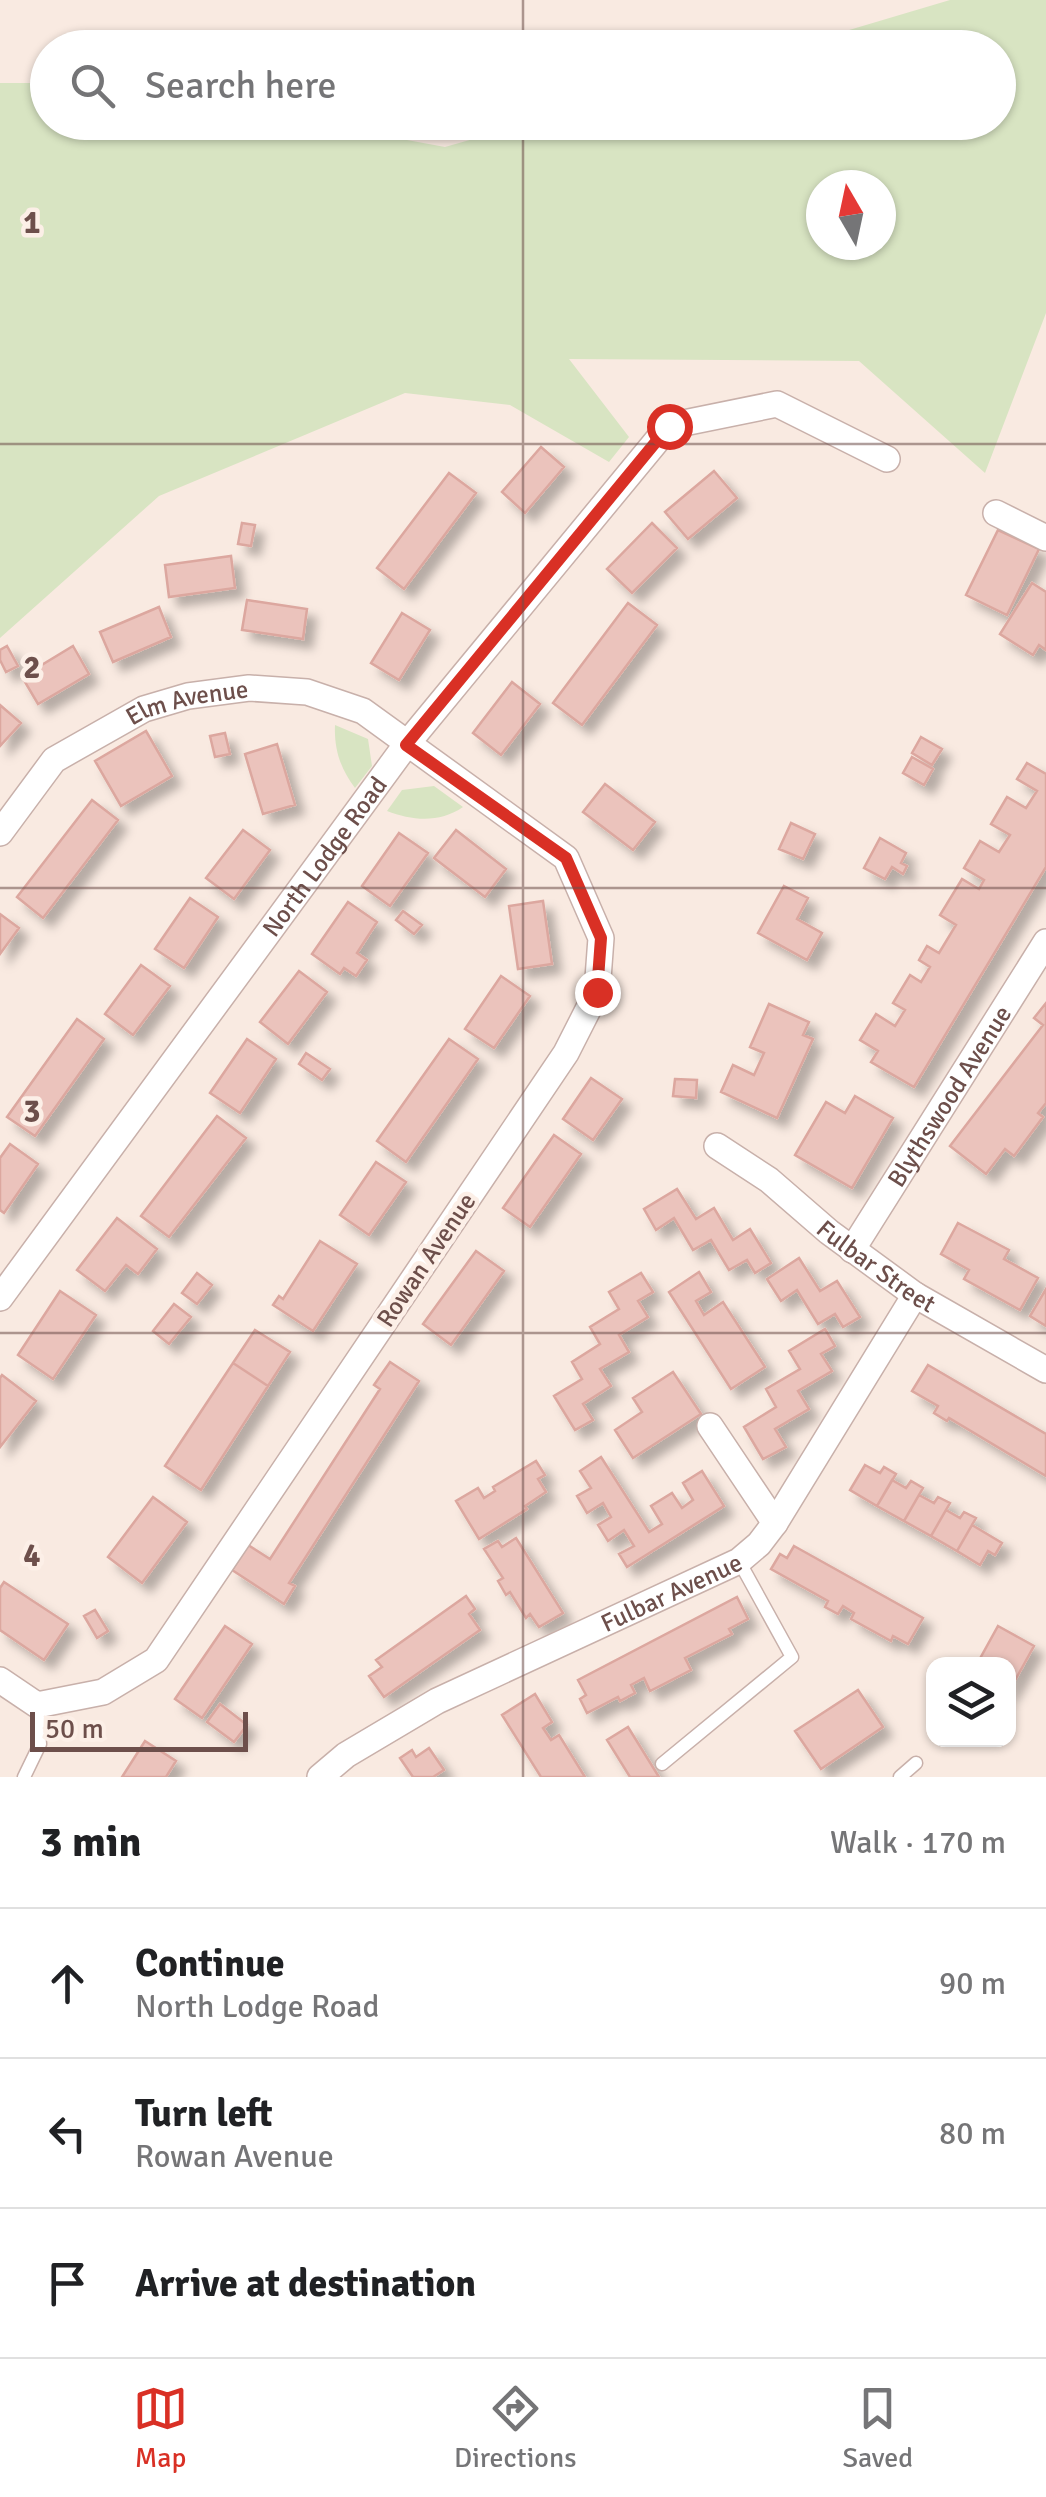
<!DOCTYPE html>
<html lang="en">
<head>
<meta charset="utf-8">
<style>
	:root { --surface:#fff; --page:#f2f2f2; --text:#202124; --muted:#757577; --line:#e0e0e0; --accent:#d93025 }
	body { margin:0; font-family:Signika,sans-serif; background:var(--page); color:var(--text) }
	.controls { position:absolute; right:30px; bottom:30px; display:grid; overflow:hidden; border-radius:20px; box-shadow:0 2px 8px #0004 }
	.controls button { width:90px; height:90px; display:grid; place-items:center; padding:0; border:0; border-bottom:2px solid var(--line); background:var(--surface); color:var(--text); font:50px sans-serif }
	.compass { position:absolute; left:806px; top:170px; width:90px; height:90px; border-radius:50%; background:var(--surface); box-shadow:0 2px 8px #0004; rotate:351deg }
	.scale { position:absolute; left:30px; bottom:25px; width:218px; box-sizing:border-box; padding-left:10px; border:5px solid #6d4f4b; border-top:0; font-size:28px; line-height:35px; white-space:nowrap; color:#6d4f4b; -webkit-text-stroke:8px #fcefe7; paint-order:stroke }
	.stop { position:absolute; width:30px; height:30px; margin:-22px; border:8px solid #d93025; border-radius:50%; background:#fff }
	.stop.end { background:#d93025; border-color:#fff; box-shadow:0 2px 10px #0008 }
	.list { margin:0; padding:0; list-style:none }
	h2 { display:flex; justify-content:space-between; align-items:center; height:130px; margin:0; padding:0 40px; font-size:42px }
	h2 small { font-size:32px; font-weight:400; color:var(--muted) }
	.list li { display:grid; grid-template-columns:65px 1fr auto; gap:30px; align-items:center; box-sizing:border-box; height:150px; padding:0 40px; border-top:2px solid var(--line) }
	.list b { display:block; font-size:38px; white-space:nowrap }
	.list p { margin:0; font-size:32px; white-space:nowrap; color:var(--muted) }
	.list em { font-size:32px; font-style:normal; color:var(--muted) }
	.icon { flex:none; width:55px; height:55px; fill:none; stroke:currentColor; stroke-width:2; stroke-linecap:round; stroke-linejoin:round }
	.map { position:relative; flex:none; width:1046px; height:1777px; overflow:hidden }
	.search { position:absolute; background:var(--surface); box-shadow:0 2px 8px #0004; left:30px; right:30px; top:30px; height:110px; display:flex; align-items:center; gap:25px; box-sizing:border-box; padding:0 35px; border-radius:55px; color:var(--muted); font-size:38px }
	.sheet { height:580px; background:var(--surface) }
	nav { display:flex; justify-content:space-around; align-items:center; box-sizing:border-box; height:140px; border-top:2px solid var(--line); background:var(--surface); font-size:28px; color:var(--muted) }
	nav a { display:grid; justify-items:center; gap:5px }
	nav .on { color:var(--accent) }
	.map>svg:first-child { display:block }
	.green { fill:#d8e4c2; fill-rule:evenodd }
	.building { fill:#ebc3bc; stroke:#dca79f; stroke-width:2.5; filter:url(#shadow) }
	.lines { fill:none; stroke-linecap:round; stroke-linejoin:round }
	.lane-casing { stroke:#c8b0aa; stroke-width:15 }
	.street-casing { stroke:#c8b0aa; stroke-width:28 }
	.lane { stroke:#fff; stroke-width:12 }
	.street { stroke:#fff; stroke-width:25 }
	.route { stroke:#d93025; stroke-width:12 }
	.grid { fill:none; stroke:#6d4f4b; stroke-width:2.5; stroke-opacity:0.55 }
	.labels { text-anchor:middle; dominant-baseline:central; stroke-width:9; stroke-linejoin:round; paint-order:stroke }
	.street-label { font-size:25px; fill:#6d4f4b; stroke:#fcefe7 }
	.grid-label { font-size:32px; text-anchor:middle; font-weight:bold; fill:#6d4f4b; stroke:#fcefe7; stroke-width:9; stroke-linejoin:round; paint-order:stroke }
</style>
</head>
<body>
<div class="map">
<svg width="1046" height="1777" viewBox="0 0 1046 1777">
	<defs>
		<filter id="shadow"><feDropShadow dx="9" dy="9" stdDeviation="5" flood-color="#0004"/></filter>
	</defs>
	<rect width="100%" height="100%" fill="#f9eae1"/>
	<path class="green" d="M 950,0 L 1046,0 L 1046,313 L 985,473 L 859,361 L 569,359 L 629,437 L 609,462 L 510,405 L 405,393 L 159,496 L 0,638 L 0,83 L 47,83 L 48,122 L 315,123 L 445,147 L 533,122 L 998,122 L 998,48 L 792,47 ZM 821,185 L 881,185 L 881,245 L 821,245 Z
		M 335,725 L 368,739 L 372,766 L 355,788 C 340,768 334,749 335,725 Z
		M 434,786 L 463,807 C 440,823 413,821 387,811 L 402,790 Z"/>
	<path class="building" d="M 541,447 L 564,467 L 525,513 L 502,492 Z
		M 714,471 L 737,498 L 688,539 L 665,512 Z
		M 449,473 L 476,493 L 404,589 L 377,568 Z
		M 242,523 L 255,525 L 251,546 L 238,544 Z
		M 652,523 L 677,548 L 632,593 L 607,569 Z
		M 998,530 L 1039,549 L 1007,615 L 966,595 Z
		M 231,556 L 235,588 L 169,597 L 165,565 Z
		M 1032,583 L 1046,592 L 1046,650 L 1039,645 L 1033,655 L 1000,634 Z
		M 247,600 L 307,609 L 303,639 L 242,630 Z
		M 628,603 L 657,625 L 582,725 L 553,703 Z
		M 159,607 L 171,637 L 113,662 L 100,632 Z
		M 402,613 L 430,630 L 399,680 L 371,663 Z
		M 7,646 L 18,666 L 6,672 L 0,660 L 0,650 Z
		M 73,646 L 89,674 L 38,704 L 22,677 Z
		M 512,682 L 540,704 L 501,755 L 473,733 Z
		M 0,705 L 21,723 L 0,746 Z
		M 146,731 L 172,776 L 121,806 L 95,761 Z
		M 225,733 L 230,754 L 215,757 L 210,736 Z
		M 921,737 L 942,749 L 932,765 L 912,753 Z
		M 277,744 L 295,805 L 263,814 L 245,754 Z
		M 912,757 L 933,769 L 924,785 L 903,773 Z
		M 1027,763 L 1046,774 L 1046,867 L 914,1087 L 871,1062 L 878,1051 L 860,1040 L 876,1014 L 895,1026 L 905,1010 L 893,1003 L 910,975 L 921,982 L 930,967 L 919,960 L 927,946 L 939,953 L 956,925 L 940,915 L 962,879 L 979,889 L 984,880 L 964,868 L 980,841 L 999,852 L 1010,835 L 991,824 L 1007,797 L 1026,808 L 1037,791 L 1017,779 Z
		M 605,784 L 655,822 L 633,850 L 583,812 Z
		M 92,800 L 118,820 L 43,918 L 17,897 Z
		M 791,823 L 815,834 L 803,859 L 779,849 Z
		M 243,830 L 270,850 L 234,899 L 206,878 Z
		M 456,830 L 506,869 L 485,897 L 434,858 Z
		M 399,833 L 428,853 L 390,906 L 362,886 Z
		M 880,838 L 906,853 L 901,863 L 907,866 L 903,874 L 892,867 L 885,879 L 864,868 Z
		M 784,886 L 808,898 L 797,919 L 822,933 L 807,960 L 758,933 Z
		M 190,898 L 218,917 L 184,968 L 155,949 Z
		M 543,901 L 552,964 L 518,969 L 509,906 Z
		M 348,902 L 377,922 L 357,953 L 367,960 L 356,976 L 344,968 L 340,974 L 312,954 Z
		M 403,911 L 422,925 L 414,934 L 396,920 Z
		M 0,914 L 19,928 L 0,954 Z
		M 141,965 L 170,986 L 133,1035 L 105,1014 Z
		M 299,971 L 327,992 L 288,1044 L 260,1022 Z
		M 501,976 L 530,996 L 494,1048 L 465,1029 Z
		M 1046,1003 L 1046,1103 L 1038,1113 L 1043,1117 L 1014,1156 L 1005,1149 L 986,1174 L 950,1146 L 1043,1025 L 1034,1018 Z
		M 769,1004 L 809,1022 L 803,1035 L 813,1039 L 777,1118 L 721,1092 L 733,1065 L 754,1075 L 764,1053 L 750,1047 Z
		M 77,1019 L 104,1039 L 35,1136 L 7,1117 Z
		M 247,1039 L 276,1059 L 240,1113 L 210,1093 Z
		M 449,1039 L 478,1059 L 406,1162 L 377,1141 Z
		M 306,1053 L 330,1069 L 322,1080 L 299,1064 Z
		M 591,1078 L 622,1099 L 593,1140 L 563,1119 Z
		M 675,1079 L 697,1080 L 696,1098 L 673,1096 Z
		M 855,1096 L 893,1118 L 852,1188 L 795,1155 L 826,1102 L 845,1113 Z
		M 217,1116 L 246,1138 L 169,1237 L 141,1216 Z
		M 554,1135 L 581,1154 L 530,1227 L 503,1208 Z
		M 10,1144 L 38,1164 L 4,1213 L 0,1210 L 0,1158 Z
		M 376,1162 L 406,1182 L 369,1235 L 340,1215 Z
		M 677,1189 L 696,1219 L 714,1208 L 733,1240 L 750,1229 L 771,1263 L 755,1273 L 747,1260 L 729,1270 L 711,1240 L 693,1250 L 674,1218 L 656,1230 L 644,1209 Z
		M 117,1218 L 157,1249 L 138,1274 L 126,1265 L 105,1291 L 77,1270 Z
		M 958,1223 L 1009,1250 L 1004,1259 L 1038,1278 L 1020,1310 L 964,1279 L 969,1270 L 941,1254 Z
		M 320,1241 L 357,1264 L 313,1331 L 273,1305 L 279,1296 L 283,1299 Z
		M 476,1251 L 504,1271 L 451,1345 L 423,1324 Z
		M 799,1258 L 820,1291 L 837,1281 L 860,1317 L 843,1327 L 835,1314 L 818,1324 L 797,1290 L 781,1301 L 767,1279 Z
		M 699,1272 L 711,1292 L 696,1301 L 704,1315 L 723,1302 L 765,1367 L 731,1389 L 669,1292 Z
		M 197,1273 L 212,1285 L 197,1304 L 182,1293 Z
		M 641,1273 L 653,1292 L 638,1301 L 648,1317 L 619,1335 L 629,1352 L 600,1369 L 611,1386 L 583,1404 L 593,1420 L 575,1430 L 554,1396 L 582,1379 L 572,1362 L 600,1344 L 590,1327 L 619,1309 L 609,1292 Z
		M 1046,1289 L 1046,1326 L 1030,1316 Z
		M 60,1291 L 96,1315 L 53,1379 L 18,1355 Z
		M 174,1304 L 191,1317 L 169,1344 L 153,1331 Z
		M 825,1329 L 835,1346 L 821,1354 L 832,1371 L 798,1391 L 809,1409 L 775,1429 L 786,1447 L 763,1459 L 744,1427 L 776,1407 L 766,1389 L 800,1369 L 789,1351 Z
		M 255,1330 L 290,1352 L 268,1386 L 233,1363 Z
		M 390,1362 L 419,1381 L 289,1583 L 295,1586 L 284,1604 L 232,1570 L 248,1545 L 270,1559 L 380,1389 L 374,1385 Z
		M 233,1363 L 268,1386 L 201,1490 L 165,1466 Z
		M 928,1365 L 1046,1434 L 1046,1476 L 949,1418 L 947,1421 L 934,1413 L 938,1406 L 912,1391 Z
		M 673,1372 L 701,1414 L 633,1458 L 615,1430 L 642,1412 L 633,1398 Z
		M 2,1375 L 36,1401 L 0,1447 L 0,1378 Z
		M 601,1457 L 649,1532 L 662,1524 L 651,1506 L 672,1493 L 682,1508 L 693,1500 L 683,1483 L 702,1471 L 724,1506 L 627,1567 L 619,1554 L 634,1546 L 624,1530 L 608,1541 L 598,1525 L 611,1517 L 603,1503 L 587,1513 L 577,1496 L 591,1488 L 580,1471 Z
		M 536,1461 L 545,1475 L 538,1479 L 546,1492 L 525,1506 L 527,1509 L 479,1539 L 456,1501 L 478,1488 L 484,1498 L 495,1491 L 493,1487 Z
		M 865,1465 L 880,1473 L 884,1467 L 896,1474 L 877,1506 L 850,1490 Z
		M 892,1480 L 906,1488 L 911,1481 L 923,1488 L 904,1521 L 877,1506 Z
		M 919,1495 L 934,1503 L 938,1497 L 950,1503 L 931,1536 L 904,1521 Z
		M 153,1497 L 187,1522 L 142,1583 L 108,1557 Z
		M 946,1510 L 960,1518 L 964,1512 L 976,1518 L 957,1551 L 931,1536 Z
		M 972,1525 L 1002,1543 L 995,1555 L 988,1551 L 980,1565 L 957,1551 Z
		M 516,1538 L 563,1613 L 539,1627 L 530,1614 L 526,1618 L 510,1592 L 506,1595 L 498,1581 L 503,1578 L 484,1549 L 498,1541 L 502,1547 Z
		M 794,1546 L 923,1618 L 908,1644 L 893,1636 L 891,1641 L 851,1619 L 854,1613 L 843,1606 L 838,1614 L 825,1607 L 828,1601 L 771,1569 L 780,1554 L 787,1558 Z
		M 4,1582 L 68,1624 L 44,1660 L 0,1630 L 0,1588 Z
		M 466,1596 L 475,1609 L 469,1614 L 480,1630 L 384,1697 L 369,1676 L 382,1667 L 376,1660 Z
		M 737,1597 L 748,1619 L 729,1629 L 732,1634 L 685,1658 L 691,1670 L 650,1691 L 644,1678 L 631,1685 L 635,1693 L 620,1701 L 618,1697 L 587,1713 L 580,1699 L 586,1695 L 578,1680 Z
		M 95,1610 L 108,1631 L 97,1638 L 84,1616 Z
		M 225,1626 L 252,1644 L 202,1718 L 175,1699 Z
		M 998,1626 L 1034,1646 L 1008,1693 L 1008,1664 L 977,1664 Z
		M 858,1690 L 883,1727 L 821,1769 L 795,1731 Z
		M 535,1694 L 552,1722 L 543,1728 L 551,1740 L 559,1735 L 585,1777 L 541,1777 L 502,1715 Z
		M 220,1704 L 247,1725 L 234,1742 L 207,1722 Z
		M 628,1727 L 659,1777 L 630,1777 L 607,1740 Z
		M 145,1741 L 176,1761 L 166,1777 L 122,1777 Z
		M 429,1748 L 444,1770 L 433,1777 L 413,1777 L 400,1758 L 412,1750 L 416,1757 Z"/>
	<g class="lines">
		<defs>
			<path id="lane" d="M 662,1764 L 792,1657 L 739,1561
				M 24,1777 L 40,1744 L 37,1705
				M 900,1777 L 916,1763"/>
			<g id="street">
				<path d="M 996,513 L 1046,538"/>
				<path id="s1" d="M 0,833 L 54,760 L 144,709 L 188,696 L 249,688 L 307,692 L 363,711 L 566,858 L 601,938 L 597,992 L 566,1053 L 156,1660 L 103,1692 L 37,1705 L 0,1680"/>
				<path id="s2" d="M 717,1146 L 769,1180 L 829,1232 L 915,1295 L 1046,1370"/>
				<path id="s3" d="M 852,1250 L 1046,942"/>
				<path id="s4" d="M 0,1298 L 406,745 L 669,426 L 777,404 L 887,459"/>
				<path d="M 710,1426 L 775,1523"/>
				<path id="s5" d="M 320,1777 L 346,1755 L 437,1701 L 739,1561 L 759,1544 L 775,1523 L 915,1295"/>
			</g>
		</defs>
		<use href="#lane" class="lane-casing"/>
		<use href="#street" class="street-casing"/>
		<use href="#lane" class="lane"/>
		<use href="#street" class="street"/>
	</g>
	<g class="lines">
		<path class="route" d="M 597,992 L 601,938 L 566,858 L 406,745 L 669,426"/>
	</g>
	<path class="grid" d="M 523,0 L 523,48M 523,122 L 523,1777M 0,444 L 1046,444M 0,888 L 1046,888M 0,1333 L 1046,1333"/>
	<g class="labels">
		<g class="street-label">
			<text stroke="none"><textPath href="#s1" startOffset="238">Elm Avenue</textPath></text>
			<text stroke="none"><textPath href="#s4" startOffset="548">North Lodge Road</textPath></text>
			<text stroke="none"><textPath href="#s3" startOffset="182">Blythswood Avenue</textPath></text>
			<text transform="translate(426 1260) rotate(-56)">Rowan Avenue</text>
			<text stroke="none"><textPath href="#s2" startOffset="200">Fulbar Street</textPath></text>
			<text stroke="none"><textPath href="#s5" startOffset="398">Fulbar Avenue</textPath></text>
		</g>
	</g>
	<g class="grid-label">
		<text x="32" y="233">1</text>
		<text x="32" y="678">2</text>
		<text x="32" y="1122">3</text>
		<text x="32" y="1566">4</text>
	</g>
</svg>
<div class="controls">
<button><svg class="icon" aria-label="layers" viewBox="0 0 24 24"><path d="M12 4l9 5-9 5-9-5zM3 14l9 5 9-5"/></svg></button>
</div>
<svg class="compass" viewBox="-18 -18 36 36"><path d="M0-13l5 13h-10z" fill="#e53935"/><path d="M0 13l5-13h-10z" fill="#757577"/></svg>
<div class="scale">50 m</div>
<div class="stop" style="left:669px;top:426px"></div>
<div class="stop end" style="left:597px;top:992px"></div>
<div class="search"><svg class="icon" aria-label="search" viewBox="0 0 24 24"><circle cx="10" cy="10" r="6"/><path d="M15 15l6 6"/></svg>Search here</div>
</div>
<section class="sheet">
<h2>3 min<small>Walk · 170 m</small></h2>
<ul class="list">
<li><svg class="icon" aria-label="ahead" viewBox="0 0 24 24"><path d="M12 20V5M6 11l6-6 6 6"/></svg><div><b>Continue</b><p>North Lodge Road</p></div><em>90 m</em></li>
<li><svg class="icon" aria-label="left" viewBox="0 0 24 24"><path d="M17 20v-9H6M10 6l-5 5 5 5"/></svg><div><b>Turn left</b><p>Rowan Avenue</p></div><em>80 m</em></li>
<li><svg class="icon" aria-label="arrive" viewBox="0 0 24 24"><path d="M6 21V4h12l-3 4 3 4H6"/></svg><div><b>Arrive at destination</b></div></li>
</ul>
</section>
<nav>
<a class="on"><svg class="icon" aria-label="map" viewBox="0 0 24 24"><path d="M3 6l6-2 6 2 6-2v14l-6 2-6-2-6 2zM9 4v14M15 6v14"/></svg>Map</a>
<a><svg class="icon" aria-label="directions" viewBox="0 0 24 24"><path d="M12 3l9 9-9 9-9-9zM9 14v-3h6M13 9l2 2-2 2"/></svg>Directions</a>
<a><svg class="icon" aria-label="saved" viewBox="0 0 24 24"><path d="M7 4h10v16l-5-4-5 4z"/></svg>Saved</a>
</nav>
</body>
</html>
